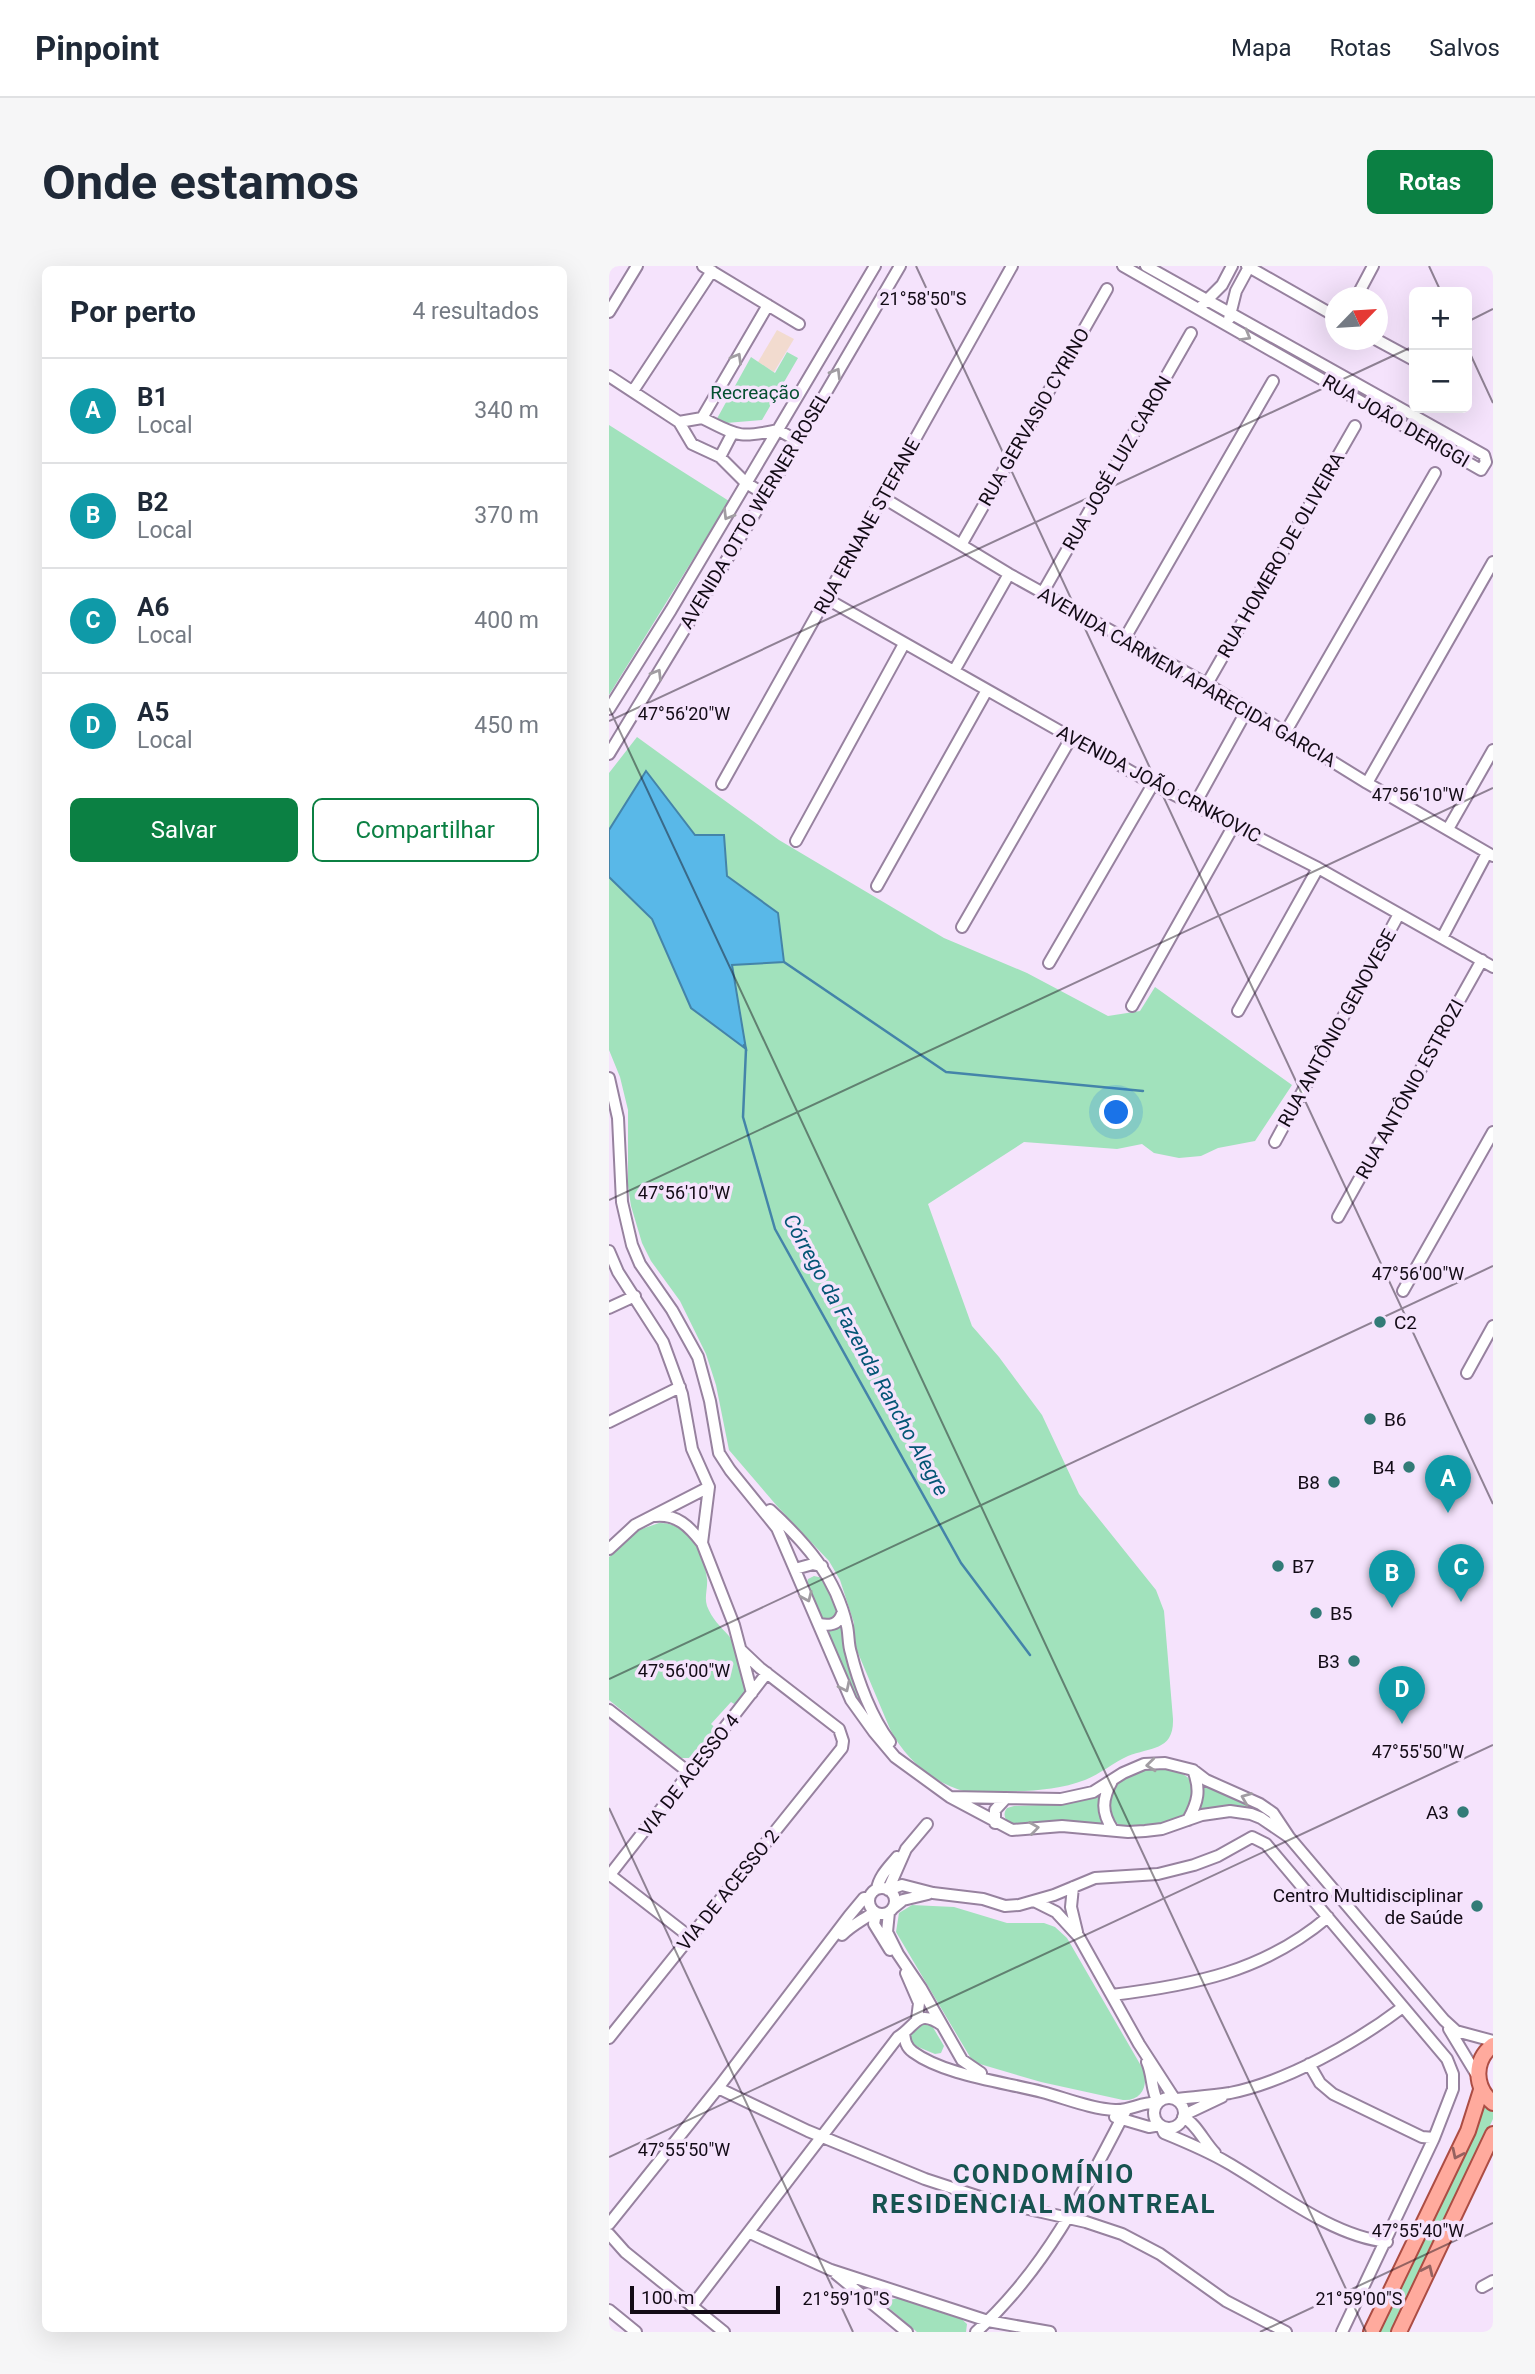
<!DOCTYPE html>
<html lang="pt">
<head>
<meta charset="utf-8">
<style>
	:root { --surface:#fff; --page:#f6f6f7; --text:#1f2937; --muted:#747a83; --line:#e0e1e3; --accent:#0b8043 }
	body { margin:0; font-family:Roboto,sans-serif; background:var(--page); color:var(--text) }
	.controls { position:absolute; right:21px; top:21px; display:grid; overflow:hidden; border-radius:10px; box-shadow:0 7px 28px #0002 }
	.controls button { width:63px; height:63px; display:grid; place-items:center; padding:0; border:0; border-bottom:2px solid var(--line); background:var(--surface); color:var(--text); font:35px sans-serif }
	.compass { position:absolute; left:716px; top:21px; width:63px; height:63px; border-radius:50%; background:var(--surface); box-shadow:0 7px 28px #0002; rotate:65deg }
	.scale { position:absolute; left:21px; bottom:18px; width:150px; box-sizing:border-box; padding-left:7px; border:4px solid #130b16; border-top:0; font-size:19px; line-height:24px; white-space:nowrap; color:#130b16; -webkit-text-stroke:5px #f5e3fc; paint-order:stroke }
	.you { position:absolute; left:508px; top:847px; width:24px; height:24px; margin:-18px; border:5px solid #fff; border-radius:50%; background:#1a73e8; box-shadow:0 0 0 10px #1a73e833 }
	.badge { display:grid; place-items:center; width:46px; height:46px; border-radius:50%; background:var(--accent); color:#fff; font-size:23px; font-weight:700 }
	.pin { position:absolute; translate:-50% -58px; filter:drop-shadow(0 2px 4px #0008) }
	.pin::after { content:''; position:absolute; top:37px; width:24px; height:21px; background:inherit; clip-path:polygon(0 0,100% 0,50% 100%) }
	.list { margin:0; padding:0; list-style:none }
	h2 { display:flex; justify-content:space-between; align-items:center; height:91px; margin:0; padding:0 28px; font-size:30px }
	h2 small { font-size:23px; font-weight:400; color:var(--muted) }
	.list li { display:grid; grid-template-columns:46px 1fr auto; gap:21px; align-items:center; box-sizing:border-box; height:105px; padding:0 28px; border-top:2px solid var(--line) }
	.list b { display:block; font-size:26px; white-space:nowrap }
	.list p { margin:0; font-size:23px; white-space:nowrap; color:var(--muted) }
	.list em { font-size:23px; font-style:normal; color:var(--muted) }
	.actions { display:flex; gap:14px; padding:21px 28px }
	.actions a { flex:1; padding:16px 0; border:2px solid var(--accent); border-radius:10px; text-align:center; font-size:24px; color:var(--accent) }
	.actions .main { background:var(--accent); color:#fff }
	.map { position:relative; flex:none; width:884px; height:2066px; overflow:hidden; border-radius:10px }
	header { display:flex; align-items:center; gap:42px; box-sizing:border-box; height:98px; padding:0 35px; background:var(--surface); border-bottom:2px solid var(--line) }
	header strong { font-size:33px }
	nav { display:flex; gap:38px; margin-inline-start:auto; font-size:24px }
	.intro { display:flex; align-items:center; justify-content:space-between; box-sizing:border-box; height:168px; padding:0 42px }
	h1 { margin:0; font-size:49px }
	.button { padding:18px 32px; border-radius:10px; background:var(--accent); color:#fff; font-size:24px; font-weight:700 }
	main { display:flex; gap:42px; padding:0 42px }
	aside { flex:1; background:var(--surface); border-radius:10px; box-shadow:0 7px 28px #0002 }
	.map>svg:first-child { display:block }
	.commercial { fill:#f2dbcf }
	.green { fill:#a1e2bc }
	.water { fill:#59b8e8; stroke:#4484a9; stroke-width:2 }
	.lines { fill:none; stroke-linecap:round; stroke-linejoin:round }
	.stream { stroke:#4484a9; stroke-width:2.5 }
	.minor-casing { stroke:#97829f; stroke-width:14 }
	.major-casing { stroke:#ac4d44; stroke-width:18 }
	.minor { stroke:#fff; stroke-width:10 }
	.major { stroke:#ffaa9d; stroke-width:14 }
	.oneway { stroke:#a19da2 }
	.oneway2 { stroke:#956260 }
	.ticks { fill:none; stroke:#130b16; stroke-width:2; stroke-opacity:0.45 }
	.poi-dot { fill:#327b77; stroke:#f5e3fc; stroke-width:2.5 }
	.labels { text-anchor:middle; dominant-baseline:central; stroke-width:7; stroke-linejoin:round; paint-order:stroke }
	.park-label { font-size:19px; fill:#044f30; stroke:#f5e3fc }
	.street-label { font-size:19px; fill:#130b16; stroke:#f5e3fc }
	.poi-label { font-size:19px; fill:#130b16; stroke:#f5e3fc; text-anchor:end }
	.water-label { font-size:21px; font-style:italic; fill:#045575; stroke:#f5e3fc }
	.district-label { font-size:26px; font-weight:bold; letter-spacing:2px; fill:#175350; stroke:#f5e3fc }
	.ticks-label { font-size:18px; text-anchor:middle; fill:#130b16; stroke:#f5e3fc; stroke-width:7; stroke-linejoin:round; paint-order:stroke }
</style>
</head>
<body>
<header>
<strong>Pinpoint</strong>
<nav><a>Mapa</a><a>Rotas</a><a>Salvos</a></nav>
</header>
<div class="intro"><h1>Onde estamos</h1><a class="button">Rotas</a></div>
<main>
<aside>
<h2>Por perto<small>4 resultados</small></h2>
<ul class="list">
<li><span class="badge" style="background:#0f9aa8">A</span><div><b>B1</b><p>Local</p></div><em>340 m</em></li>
<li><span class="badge" style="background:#0f9aa8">B</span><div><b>B2</b><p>Local</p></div><em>370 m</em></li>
<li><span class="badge" style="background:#0f9aa8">C</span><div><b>A6</b><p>Local</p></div><em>400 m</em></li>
<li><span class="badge" style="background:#0f9aa8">D</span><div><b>A5</b><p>Local</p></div><em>450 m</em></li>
</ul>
<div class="actions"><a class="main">Salvar</a><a>Compartilhar</a></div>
</aside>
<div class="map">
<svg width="884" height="2066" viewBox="0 0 884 2066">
	<rect width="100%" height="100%" fill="#f5e3fc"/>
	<path class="commercial" d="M 168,64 L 185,73 L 165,106 L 149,96 Z"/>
	<path class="green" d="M 178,86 L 189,92 L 153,154 L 105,158 L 142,91 L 166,107 Z
		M 0,159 L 120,235 L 0,429 Z
		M 28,471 L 170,574 L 335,672 L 418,707 L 499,750 L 531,745 L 546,721 L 683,819 L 646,875 L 609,882 L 592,890 L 570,892 L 545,887 L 533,878 L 508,883 L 415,876 L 319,938 L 363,1060 L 390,1091 L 433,1149 L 470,1228 L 547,1324 L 555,1345 L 564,1453 C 565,1485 541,1481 519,1490 C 504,1497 491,1508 476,1514 C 439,1528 397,1525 358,1526 C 325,1518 296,1493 281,1463 L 244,1375 L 245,1357 L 231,1314 L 220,1295 L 168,1240 L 120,1184 L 107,1119 L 97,1088 L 71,1035 L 42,995 L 33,977 L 22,940 L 19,920 L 19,844 L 11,811 L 0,784 L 0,507 Z
		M 50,1257 C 79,1256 95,1287 98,1313 C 99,1322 95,1331 98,1340 C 103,1353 111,1360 120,1370 C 126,1378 139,1411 138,1421 C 138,1428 133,1434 130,1441 L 122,1436 L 102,1458 L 110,1465 L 86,1492 L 71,1492 L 0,1434 L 0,1291 L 27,1265 Z
		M 205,1310 L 214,1312 L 228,1343 L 224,1353 L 214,1355 L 197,1319 L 199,1313 Z
		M 234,1361 L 266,1459 L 243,1427 L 215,1364 Z
		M 539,1503 C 555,1502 586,1504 585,1526 C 584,1533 580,1541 577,1548 C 564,1559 518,1568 505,1555 C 500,1551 500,1546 500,1540 C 497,1517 521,1508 539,1503 Z
		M 595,1519 L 649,1541 L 659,1551 L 652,1546 L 589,1547 L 593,1537 Z
		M 490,1528 L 491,1549 L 494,1558 L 405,1560 C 398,1556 392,1550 398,1542 L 405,1540 L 458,1538 Z
		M 303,1639 L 345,1641 L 398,1657 L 435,1657 L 446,1661 L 458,1672 L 535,1805 C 539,1821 532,1835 514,1834 L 432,1816 L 364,1796 L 287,1666 L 290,1647 Z
		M 314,1755 L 322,1758 L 335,1780 L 332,1787 L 326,1788 L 302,1778 L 300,1771 Z
		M 875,1837 L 884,1844 L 884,1853 L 783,2066 L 770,2066 L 869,1856 Z
		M 289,2032 L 335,2047 L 347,2048 L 358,2058 L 357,2066 L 308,2066 L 280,2042 L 281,2034 Z"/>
	<path class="water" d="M 37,505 L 86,569 L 115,569 L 118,610 L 169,647 L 175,696 L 123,699 L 137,783 L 82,742 L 43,653 L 0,611 L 0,564 Z"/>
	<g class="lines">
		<path class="stream" d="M 175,696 L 337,806 L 534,825
			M 135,779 L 137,783 L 134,851 L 166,963 L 352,1297 L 421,1389"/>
		<defs>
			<path id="minor" d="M 94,0 L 190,58
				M 514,0 L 872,204 L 877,196 L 875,189 L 537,0
				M 638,0 L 726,50
				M 747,32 L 764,0
				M 594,38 L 613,19 L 623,0
				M 0,46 L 28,0
				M 620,53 L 627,25 L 640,1
				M 768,74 L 805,94
				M 0,110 L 70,156 L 83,178 L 111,191 L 137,217 L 157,229
				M 24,125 L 103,5
				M 93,152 C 128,169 128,173 169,164 L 187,174
				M 70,156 L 93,152 L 159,39
				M 111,191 L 123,168
				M 273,231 L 400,308 L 598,418 L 758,517 L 884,590
				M 352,279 L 498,23
				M 434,326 L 582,67
				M 218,333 L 544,518 L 709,602 L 884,701
				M 516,372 L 664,115
				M 345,405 L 400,308
				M 598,418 L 746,160
				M 0,443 L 62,344 L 266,0
				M 676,467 L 826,207
				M 0,488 L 157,229 L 291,0
				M 758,517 L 884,296
				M 113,518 L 403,0
				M 586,538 L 638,444
				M 839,563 L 884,484
				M 187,575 L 295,378
				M 268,620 L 378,424
				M 353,661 L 462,472
				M 833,672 L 878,587
				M 440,697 L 544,518
				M 523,740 L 625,559
				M 629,745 L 709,602
				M 0,812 L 9,852 L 13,936 L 23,979 L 31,998 L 63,1044 L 89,1091 L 101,1135 L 110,1187 L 121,1204 L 168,1262 L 242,1434 L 265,1466 L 286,1491 L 341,1531 L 403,1564 L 453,1560 L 519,1566 L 536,1565 L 553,1563 L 593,1549 L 621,1545 L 642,1548 L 652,1552 L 680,1571
				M 666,876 L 790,648
				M 729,951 L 873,694
				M 0,985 L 9,1006 L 54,1076 L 73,1128 L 83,1183 L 100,1221 L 93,1277 L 125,1359 L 143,1427
				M 794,1025 L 884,866
				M 0,1042 L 26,1030
				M 858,1107 L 884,1060
				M 0,1156 L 71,1121
				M 161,1244 C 197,1277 227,1311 238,1360 C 240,1369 239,1378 242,1387 C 249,1416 263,1452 281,1476
				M 46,1250 C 68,1248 80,1260 93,1277
				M 0,1283 L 26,1259 L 100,1221
				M 186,1303 L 204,1298 L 213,1300
				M 210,1358 C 221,1360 229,1359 233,1348
				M 0,1444 L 82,1508
				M 503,1515 C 493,1533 492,1546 504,1564
				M 342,1531 L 452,1533 L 484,1526 L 514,1507 L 535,1498 L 556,1497 L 584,1504 L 597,1514 L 651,1538 L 664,1547 L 680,1571 L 835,1754 L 847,1765 L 884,1775
				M 579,1554 C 589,1536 592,1524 584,1504
				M 386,1557 L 386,1544 L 397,1532
				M 1,1609 L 81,1671
				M 0,1610 L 158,1407
				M 464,1621 L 462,1641 L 468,1666
				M260 1635a13 13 0 1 1 26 0a13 13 0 1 1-26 0Z
				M 268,1623 C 270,1610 280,1601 288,1591
				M 279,1624 L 293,1619 L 324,1627 L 374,1633 L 396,1640 L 410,1639 L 445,1629 L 486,1612 L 549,1608 L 585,1599 L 609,1590 L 643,1571 L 657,1578 L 838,1793 L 844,1808 L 844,1823 L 825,1872 L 733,2066
				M 279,1624 L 297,1583 L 318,1558
				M 425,1635 L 447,1646 L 470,1671 L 530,1778 L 565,1832
				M 284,1642 L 294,1634 L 319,1628
				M 280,1646 L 278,1666 L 289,1688 L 312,1722 L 353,1794 L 372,1807
				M 267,1647 L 265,1658 L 281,1684
				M 233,1669 C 243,1659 254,1654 265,1646
				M 297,1707 L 310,1737 L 308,1753
				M 503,1729 C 584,1719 654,1706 719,1651
				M 840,1763 L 869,1811
				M 295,1767 C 296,1775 297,1781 304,1786 C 335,1809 395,1816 433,1826 C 456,1832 482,1843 506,1844 C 521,1845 535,1835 548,1837
				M 0,1772 L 233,1482 L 234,1475 L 230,1463 L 151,1402 L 132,1384
				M 538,1796 C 544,1809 542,1825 549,1836
				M 700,1798 L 711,1817 L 724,1828 L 813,1871 L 825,1872
				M 109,1822 L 199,1865 L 316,1913 L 380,1934 L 477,1956 L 513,1968 L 551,1988 L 617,2035 L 677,2066
				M545 1847a15 15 0 1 1 30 0a15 15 0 1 1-30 0Z
				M 567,1833 C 585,1831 603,1830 621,1827 C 677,1816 748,1776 794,1741
				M 575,1849 L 613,1831
				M 506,1851 L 540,1861 L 551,1859
				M 574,1851 C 587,1857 595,1876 606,1887
				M 552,1860 L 555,1867 C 577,1876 599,1885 619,1897 C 666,1924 722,1970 778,1976
				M 0,1958 L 109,1822 L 240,1650 L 255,1632 L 260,1632
				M 141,1967 L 222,2004 L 379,2055 L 441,2066
				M 0,1968 L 16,1986 L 115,2066
				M 227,2008 L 298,2066
				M 873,2021 L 884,2015
				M 83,2040 L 289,1771 C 307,1760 308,1742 333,1759
				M 0,2044 L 27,2066
				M 367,2066 C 435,2005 476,1924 517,1844"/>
			<path id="major" d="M 884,1779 C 864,1795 865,1821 884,1837
				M 762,2066 L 859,1865 L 872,1824
				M 790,2066 L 884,1868"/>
		</defs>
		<use href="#minor" class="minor-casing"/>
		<use href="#major" class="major-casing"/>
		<use href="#minor" class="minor"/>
		<use href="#major" class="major"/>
	</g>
	<defs><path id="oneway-chevron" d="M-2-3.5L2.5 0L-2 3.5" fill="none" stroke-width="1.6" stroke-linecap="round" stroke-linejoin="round" transform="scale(1.75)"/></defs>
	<g class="oneway">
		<use href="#oneway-chevron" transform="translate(637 70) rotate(30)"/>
		<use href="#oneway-chevron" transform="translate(128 92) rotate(-60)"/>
		<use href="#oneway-chevron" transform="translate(227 107) rotate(-59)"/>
		<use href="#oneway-chevron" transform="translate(119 249) rotate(121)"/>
		<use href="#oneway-chevron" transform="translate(48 408) rotate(-59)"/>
		<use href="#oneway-chevron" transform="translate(198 1331) rotate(66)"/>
		<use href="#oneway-chevron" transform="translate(236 1421) rotate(64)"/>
		<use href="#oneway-chevron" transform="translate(542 1499) rotate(174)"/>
		<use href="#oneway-chevron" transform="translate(637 1532) rotate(-158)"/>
		<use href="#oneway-chevron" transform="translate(425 1562) rotate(-8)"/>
	</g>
	<g class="oneway2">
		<use href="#oneway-chevron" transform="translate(848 1888) rotate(116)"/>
		<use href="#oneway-chevron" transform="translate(819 2004) rotate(-65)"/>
	</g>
	<path class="ticks" d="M 307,0 L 884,1238M 820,0 L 832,26M 858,56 L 884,43M 858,81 L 884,137M 0,442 L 757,2066M 0,455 L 805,80M 0,934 L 884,522M 0,1413 L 884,1000M 0,1542 L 244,2066M 0,1891 L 884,1479M 651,2066 L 884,1957"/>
	<g class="poi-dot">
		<circle cx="771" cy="1056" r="7"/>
		<circle cx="761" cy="1153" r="7"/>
		<circle cx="800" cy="1201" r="7"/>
		<circle cx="725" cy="1216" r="7"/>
		<circle cx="669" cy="1300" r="7"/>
		<circle cx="707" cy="1347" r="7"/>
		<circle cx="745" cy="1395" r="7"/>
		<circle cx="854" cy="1546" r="7"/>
		<circle cx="868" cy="1640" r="7"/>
	</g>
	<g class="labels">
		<g class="park-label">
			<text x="146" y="126">Recreação</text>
		</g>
		<g class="street-label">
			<text transform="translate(425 151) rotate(-60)">RUA GERVASIO CYRINO</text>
			<text transform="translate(787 155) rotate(30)">RUA JOÃO DERIGGI</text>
			<text transform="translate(508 197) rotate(-60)">RUA JOSÉ LUIZ CARON</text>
			<text transform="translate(146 244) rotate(-59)">AVENIDA OTTO WERNER ROSEL</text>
			<text transform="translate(258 260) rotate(-61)">RUA ERNANE STEFANE</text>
			<text transform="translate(672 289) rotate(-60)">RUA HOMERO DE OLIVEIRA</text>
			<text transform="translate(578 411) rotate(30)">AVENIDA CARMEM APARECIDA GARCIA</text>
			<text transform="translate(550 518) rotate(28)">AVENIDA JOÃO CRNKOVIC</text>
			<text transform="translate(728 762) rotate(-61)">RUA ANTÔNIO GENOVESE</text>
			<text transform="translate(801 823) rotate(-61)">RUA ANTÔNIO ESTROZI</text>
			<text transform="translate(80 1509) rotate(-52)">VIA DE ACESSO 4</text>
			<text transform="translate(119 1624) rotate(-51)">VIA DE ACESSO 2</text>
		</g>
		<g class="poi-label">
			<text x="785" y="1056" text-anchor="start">C2</text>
			<text x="775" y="1153" text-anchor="start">B6</text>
			<text x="786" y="1201">B4</text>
			<text x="711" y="1216">B8</text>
			<text x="683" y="1300" text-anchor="start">B7</text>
			<text x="721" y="1347" text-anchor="start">B5</text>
			<text x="731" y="1395">B3</text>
			<text x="840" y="1546">A3</text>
			<text x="854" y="1629">Centro Multidisciplinar<tspan x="854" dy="22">de Saúde</tspan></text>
		</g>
		<g class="water-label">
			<text transform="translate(257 1089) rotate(61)">Córrego da Fazenda Rancho Alegre</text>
		</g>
		<g class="district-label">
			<text x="435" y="1908">CONDOMÍNIO<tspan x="435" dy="30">RESIDENCIAL MONTREAL</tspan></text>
		</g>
	</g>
	<g class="ticks-label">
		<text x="314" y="39">21°58'50"S</text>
		<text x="75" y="454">47°56'20"W</text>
		<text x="809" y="535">47°56'10"W</text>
		<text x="75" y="933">47°56'10"W</text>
		<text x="809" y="1014">47°56'00"W</text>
		<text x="75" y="1411">47°56'00"W</text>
		<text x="809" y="1492">47°55'50"W</text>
		<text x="75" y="1890">47°55'50"W</text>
		<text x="809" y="1971">47°55'40"W</text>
		<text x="237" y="2039">21°59'10"S</text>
		<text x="750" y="2039">21°59'00"S</text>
	</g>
</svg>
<div class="controls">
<button>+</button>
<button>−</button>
</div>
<svg class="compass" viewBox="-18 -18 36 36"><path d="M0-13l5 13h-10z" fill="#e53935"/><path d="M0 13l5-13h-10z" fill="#747a83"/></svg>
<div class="scale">100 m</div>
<div class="you"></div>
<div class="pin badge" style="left:839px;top:1247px;background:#0f9aa8">A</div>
<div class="pin badge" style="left:783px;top:1342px;background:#0f9aa8">B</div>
<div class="pin badge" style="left:852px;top:1336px;background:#0f9aa8">C</div>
<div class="pin badge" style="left:793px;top:1458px;background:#0f9aa8">D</div>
</div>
</main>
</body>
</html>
